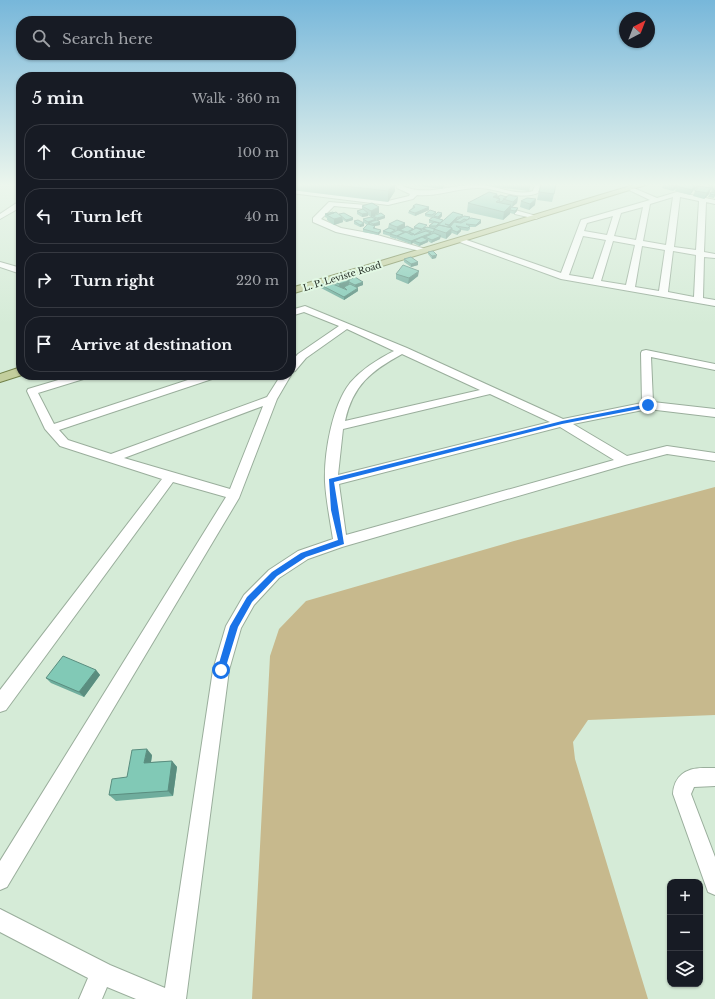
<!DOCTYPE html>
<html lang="en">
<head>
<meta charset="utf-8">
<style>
	:root { --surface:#171b24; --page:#242831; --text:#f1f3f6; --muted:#9ea1a6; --line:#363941 }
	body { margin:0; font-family:"Libre Baskerville",serif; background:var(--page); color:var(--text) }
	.controls { position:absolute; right:12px; bottom:12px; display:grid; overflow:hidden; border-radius:8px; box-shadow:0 1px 3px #0004 }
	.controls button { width:36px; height:36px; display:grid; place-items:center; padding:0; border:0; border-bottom:1px solid var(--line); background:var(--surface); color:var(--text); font:20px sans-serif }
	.compass { position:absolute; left:619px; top:12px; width:36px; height:36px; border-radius:50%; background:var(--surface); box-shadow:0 1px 3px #0004; rotate:42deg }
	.stop { position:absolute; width:12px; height:12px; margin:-9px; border:3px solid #1a73e8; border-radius:50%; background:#fff }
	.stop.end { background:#1a73e8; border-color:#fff; box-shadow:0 1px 4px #0008 }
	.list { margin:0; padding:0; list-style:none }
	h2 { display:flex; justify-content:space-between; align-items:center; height:52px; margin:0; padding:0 16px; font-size:17px }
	h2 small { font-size:13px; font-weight:400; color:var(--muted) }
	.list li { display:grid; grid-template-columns:26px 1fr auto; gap:12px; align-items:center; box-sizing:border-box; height:56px; margin:0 8px 8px; padding:0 8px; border:1px solid var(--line); border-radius:16px }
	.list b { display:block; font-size:15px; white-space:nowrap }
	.list em { font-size:13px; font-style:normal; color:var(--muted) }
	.icon { flex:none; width:22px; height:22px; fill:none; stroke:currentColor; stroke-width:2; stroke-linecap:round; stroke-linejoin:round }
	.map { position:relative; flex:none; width:715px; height:999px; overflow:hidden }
	.search { position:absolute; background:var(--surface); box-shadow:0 1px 3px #0004; left:16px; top:16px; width:280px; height:44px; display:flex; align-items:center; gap:10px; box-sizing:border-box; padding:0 14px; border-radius:16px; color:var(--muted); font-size:15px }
	.panel { position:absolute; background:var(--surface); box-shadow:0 1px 3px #0004; left:16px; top:72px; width:280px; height:308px; border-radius:16px }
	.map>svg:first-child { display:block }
	.green { fill:#c7b98d }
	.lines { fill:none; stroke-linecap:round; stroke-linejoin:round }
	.minor-casing { stroke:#9aae9c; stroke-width:2 }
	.major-casing { stroke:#728249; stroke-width:2 }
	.minor { fill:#fff; fill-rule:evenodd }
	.major { fill:#c3ce9d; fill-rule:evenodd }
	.wall { fill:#6fad9d }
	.shaded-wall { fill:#5a8d7f }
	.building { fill:#81c9b6; stroke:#5a8d7f }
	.route { fill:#1a73e8 }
	.labels { text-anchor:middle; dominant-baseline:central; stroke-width:4; stroke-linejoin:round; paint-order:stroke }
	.far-street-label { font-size:9px; fill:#262f27; stroke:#e2f8e4 }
</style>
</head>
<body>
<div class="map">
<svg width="715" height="999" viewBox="0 0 715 999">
	<rect width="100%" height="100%" fill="#d5ebd7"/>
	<path class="green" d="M 715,487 L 715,715 L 588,720 L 573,742 L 575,759 L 648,999 L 252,999 L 270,656 L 279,629 L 306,601 L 514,541 Z"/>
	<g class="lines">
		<defs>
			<path id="minor" d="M 396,184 L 402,184 L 402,186 C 430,198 456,181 484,185 C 500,187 517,196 533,191 L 535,184 L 541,184 L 538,193 C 517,201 499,188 478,188 C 457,188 437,197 417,195 L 413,199 L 388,205 L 291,193 L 291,189 L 388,201 L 409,196 L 410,194 L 397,188 Z
				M 627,187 L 631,187 L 657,198 L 677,192 L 715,200 L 715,204 L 706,202 L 704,252 L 715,254 L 715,258 L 704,257 L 703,298 L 715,300 L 715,306 L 561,279 L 454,240 L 461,238 L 561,273 L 581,220 L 650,200 L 627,189 ZM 673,197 L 666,245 L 643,241 L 650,204 ZM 680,197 L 699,201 L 696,250 L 674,247 ZM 643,207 L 636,240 L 614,236 L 621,213 ZM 613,216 L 607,235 L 584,231 L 587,223 ZM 583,236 L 606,240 L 593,279 L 569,275 ZM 613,241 L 635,245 L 626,285 L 601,281 ZM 642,246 L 665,250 L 659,291 L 635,287 ZM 673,251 L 696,255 L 694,297 L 668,292 Z
				M 18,202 L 21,202 L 21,207 L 0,219 L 0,214 Z
				M 329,202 L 366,205 L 370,207 L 366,209 L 334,206 L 321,219 L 341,228 L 374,234 L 429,250 L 425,252 L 336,232 L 313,222 L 313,218 Z
				M 515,210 L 540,217 L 536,219 L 515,214 Z
				M 0,262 L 21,268 L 21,274 L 0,267 Z
				M 305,306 L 407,348 L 563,419 L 642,403 L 641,353 L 642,351 L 646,350 L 715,364 L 715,370 L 651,357 L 653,402 L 715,409 L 715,417 L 648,409 L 573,424 L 627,456 L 667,446 L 715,453 L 715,461 L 667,454 L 625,465 L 342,547 L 308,559 L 279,578 L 254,605 L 241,628 L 229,670 L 186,999 L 136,999 L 107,987 L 102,999 L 79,999 L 88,978 L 0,932 L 0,909 L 110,965 L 165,988 L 213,670 L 226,626 L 244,595 L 269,570 L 298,551 L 333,539 C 330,520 326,500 325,482 C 324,453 332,406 350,383 C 362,369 378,359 394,351 L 347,329 L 306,358 L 295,371 L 291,372 L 291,362 L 298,354 L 339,326 L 304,312 L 291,316 L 291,310 ZM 402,354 L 480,390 L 345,421 C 353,385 371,371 402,354 ZM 490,394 L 550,422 L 338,475 L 343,429 ZM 560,427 L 614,460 L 346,535 L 339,484 Z
				M 75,375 L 91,375 L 90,377 L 38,393 L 54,424 L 203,375 L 219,375 L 218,377 L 59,430 L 68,440 L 111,454 L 267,397 L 281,375 L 291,375 L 277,399 L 239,498 L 7,887 L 0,890 L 0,861 L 226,497 L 173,482 L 6,710 L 0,712 L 0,690 L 162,479 L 60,446 L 45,429 L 27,391 L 28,389 ZM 263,406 L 230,489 L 124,458 Z
				M 703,768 L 715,768 L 715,786 L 694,787 L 691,794 L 715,857 L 715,895 L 708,892 L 673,794 C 674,776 686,768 703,768 Z"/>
			<path id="major" d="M 637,184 L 649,184 L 291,294 L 291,288 Z
				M 21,367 L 22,375 L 0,382 L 0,374 Z"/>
		</defs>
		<use href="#minor" class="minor-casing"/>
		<use href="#major" class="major-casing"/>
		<use href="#minor" class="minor"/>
		<use href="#major" class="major"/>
	</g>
	<path class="wall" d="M 291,184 L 395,184 L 395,191 L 388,202 L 291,190 Z
		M 403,184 L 466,184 L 465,186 L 445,184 L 442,189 Z
		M 472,184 L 531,184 L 529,191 Z
		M 541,184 L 554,194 L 552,202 L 537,200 Z
		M 661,184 L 703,184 L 698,186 L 694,191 L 693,190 L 690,195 L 675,191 L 676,188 L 673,191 L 662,188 L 663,185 L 661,185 Z
		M 710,184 L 715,184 L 715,196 L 714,198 L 708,197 L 711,192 L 712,192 L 711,189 L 709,194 L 704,199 L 693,196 L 695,191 L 711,188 L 709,186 Z
		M 497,194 L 499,197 L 518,197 L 517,203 L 512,207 L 517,211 L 514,214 L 510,213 L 503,220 L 467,212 L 468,203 Z
		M 521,201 L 535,205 L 529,210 L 520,207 Z
		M 362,206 L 379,213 L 374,215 L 385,216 L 385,218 L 378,220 L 380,222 L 380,225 L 375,226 L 375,228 L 381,232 L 378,235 L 363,232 L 363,229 L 367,225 L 363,222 L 363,219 L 371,217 L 368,215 L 368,216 L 362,217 L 357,214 L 357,211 L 362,209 Z
		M 413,206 L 429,210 L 415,216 L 408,213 L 409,211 L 412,208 Z
		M 436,212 L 436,213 L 442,213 L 442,216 L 439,219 L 443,220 L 443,222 L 463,215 L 463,216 L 470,217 L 470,218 L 481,220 L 481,223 L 475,227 L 470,227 L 470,229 L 468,231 L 461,230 L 461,231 L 457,235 L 452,233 L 446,239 L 440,237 L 440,239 L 431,243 L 428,241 L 428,242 L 419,246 L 413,243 L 411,244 L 397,239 L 397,238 L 396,239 L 390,237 L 390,236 L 383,234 L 383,231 L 388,228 L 389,224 L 405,223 L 405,227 L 413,229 L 413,230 L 414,227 L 429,227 L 429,226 L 432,223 L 429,223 L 429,220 L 432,218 L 425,216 L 425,214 Z
		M 325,214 L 353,218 L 353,220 L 346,222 L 343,220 L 343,222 L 334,225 L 327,220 L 327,218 L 325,217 Z
		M 354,221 L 364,223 L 364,226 L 360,227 L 354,224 Z
		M 428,252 L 436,258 L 432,259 L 428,254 Z
		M 404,259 L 418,262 L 418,265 L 411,267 L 404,262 Z
		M 344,274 L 353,276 L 353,278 L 363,285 L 357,287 L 358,291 L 344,300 L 321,288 L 321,285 L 332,284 L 332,279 L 346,279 L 344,277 Z
		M 396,274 L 418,276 L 408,284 L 396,279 Z
		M 96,670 L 100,675 L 84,697 L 51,683 L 46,678 Z
		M 152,755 L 151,762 L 172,761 L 177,767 L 173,796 L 116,801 L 109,795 L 127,777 Z"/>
	<path class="shaded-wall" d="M 390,184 L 395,184 L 395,191 L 388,202 L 388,191 Z
		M 443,184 L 445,184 L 442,189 Z
		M 677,184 L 678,184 L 678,186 L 673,191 L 675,186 Z
		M 699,184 L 703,184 L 698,186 L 694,191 L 695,188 Z
		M 695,185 L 693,191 L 690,195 L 692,190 Z
		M 711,188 L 709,194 L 704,199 L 707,193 Z
		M 497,194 L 497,197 L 499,195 L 499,198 L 496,202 L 493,197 Z
		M 518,197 L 517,203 L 512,207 L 513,202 Z
		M 536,199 L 535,205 L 529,210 L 530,204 Z
		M 511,205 L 510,214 L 503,220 L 504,212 Z
		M 379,207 L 379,213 L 371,217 L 371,211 Z
		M 429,207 L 429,210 L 415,216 L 415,213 Z
		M 518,208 L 517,211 L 514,214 L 515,211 Z
		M 368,213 L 368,216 L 362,217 L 362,214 Z
		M 442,213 L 442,216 L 438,220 L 438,217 Z
		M 385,216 L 385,218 L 377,221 L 377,218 Z
		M 342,217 L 343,222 L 334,225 L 334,219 Z
		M 457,217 L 457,219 L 450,226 L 450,229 L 446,232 L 449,227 L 449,225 Z
		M 353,218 L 353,220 L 346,222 L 346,220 Z
		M 376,219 L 376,222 L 370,222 L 370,224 L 368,225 L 368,222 Z
		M 481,220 L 481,223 L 475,227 L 476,225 Z
		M 380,222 L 380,225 L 375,226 L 375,229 L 373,227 L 373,224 Z
		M 364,223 L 364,226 L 360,227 L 360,225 Z
		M 405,223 L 405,229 L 400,230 L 400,231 L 397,233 L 397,227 Z
		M 452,228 L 451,234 L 446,239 L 446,233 Z
		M 461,229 L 461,231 L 457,235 L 457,232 Z
		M 381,230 L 381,232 L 378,235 L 378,233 Z
		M 431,233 L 430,236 L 425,237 L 425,238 L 414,241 L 413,243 L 411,244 L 411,241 Z
		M 441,236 L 440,239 L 431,243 L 432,240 Z
		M 428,240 L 428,242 L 419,246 L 420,243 Z
		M 437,255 L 436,258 L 432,259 L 432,256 Z
		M 418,262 L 418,265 L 411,267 L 411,264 Z
		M 419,271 L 418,276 L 408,284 L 409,278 Z
		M 353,276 L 353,279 L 348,280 L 348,278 Z
		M 349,281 L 349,287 L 344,287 L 344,288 L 339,290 L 339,284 Z
		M 363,282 L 363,285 L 355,288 L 355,285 Z
		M 358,288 L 358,291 L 344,300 L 344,297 Z
		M 96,670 L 100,675 L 84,697 L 79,692 Z
		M 147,749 L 152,755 L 150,769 L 144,763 Z
		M 172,761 L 177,767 L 173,796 L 168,791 Z"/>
	<path class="building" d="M 327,184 L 393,184 L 388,191 Z
		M 541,184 L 556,184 L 554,194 L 539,192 Z
		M 668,184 L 677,184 L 675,186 Z
		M 680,184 L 689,184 L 695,185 L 692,190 L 677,186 Z
		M 689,184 L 699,184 L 695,188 L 694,188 L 695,185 Z
		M 711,184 L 715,184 L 715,192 Z
		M 699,186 L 711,188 L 707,193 L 695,191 Z
		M 489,192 L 497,194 L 493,197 L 500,199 L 496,202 L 511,205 L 504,212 L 468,203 Z
		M 711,192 L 715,193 L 715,195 L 710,194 Z
		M 500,195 L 507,197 L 501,202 L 499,201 L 500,199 L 498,198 Z
		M 509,195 L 518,197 L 513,202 L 503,199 Z
		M 527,198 L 536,199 L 530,204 L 521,201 Z
		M 372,203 L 379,207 L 371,211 L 362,206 Z
		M 416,204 L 429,207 L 415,213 L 409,211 L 415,207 L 413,206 Z
		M 511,207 L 518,208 L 515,211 L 510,210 Z
		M 363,209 L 368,213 L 362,214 L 357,211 Z
		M 430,210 L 436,212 L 432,215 L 425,214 Z
		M 333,212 L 334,213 L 327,215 L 325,214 Z
		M 336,212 L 342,217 L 334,219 L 327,215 Z
		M 438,212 L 442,213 L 438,217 L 434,216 Z
		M 453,212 L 463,215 L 460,217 L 457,217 L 449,225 L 445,224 L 450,226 L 448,227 L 439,225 L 437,226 Z
		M 344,213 L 353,218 L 346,220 L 339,214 Z
		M 381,213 L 385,216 L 377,218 L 373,216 Z
		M 464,216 L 470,217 L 467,220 L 464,219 L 460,222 L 455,221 Z
		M 371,217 L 376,219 L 368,222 L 363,219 Z
		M 433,217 L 443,220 L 440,223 L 429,220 Z
		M 471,218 L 481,220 L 476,225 L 466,224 L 470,226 L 468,228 L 456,226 L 461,229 L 457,232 L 452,230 L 452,228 L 450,227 L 454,222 L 461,223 Z
		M 358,220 L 364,223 L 360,225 L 354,221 Z
		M 377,220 L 380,222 L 373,224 L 370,222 Z
		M 397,220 L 405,223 L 397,227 L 389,224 Z
		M 434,222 L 439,223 L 436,226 L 429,226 Z
		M 419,223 L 427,225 L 422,229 L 414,227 Z
		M 368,224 L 375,226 L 373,228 L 381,230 L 378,233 L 363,229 Z
		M 439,225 L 452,228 L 446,233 L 434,229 Z
		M 407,226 L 413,229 L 407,232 L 400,230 Z
		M 427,227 L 435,229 L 434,229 L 434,231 L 433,232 L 423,229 Z
		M 389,228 L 395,230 L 390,233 L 383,231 Z
		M 416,228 L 422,230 L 414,235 L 426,231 L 431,233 L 411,241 L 397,236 L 406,232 L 412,235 L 414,234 L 409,232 Z
		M 398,230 L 404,232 L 397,236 L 390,234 Z
		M 434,233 L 441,236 L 432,240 L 425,237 Z
		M 422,237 L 428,240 L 420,243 L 414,241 Z
		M 433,251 L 437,255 L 432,256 L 428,252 Z
		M 411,257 L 418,262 L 411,264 L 404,259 Z
		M 403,265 L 419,271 L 409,278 L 396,274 Z
		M 349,273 L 353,276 L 348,278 L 344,274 Z
		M 339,275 L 349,281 L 339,284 L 332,279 Z
		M 355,277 L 363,282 L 355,285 L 349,282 L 349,280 Z
		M 328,282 L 347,290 L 344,287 L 350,284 L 358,288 L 344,297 L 321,285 Z
		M 21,343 L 21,353 L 17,344 Z
		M 63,656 L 96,670 L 79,692 L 46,678 Z
		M 147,749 L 144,763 L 172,761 L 168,791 L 109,795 L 112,779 L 127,777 L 132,750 Z"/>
	<linearGradient id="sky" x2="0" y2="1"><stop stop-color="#77b7da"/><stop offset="0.57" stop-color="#ecf6ed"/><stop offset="1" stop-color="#ecf6ed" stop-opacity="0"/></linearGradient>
	<rect width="715" height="324" fill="url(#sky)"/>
	<path class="route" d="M 648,404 L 650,407 L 562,424 L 334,482 L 344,544 L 306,557 L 277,576 L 252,602 L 238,627 L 224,673 L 219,673 L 217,670 L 230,626 L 247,597 L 272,572 L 301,553 L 338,540 L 331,510 L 329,479 L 562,421 Z"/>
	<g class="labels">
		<g class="far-street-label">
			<text transform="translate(342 276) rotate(-17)">L. P. Leviste Road</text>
		</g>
	</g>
</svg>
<div class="controls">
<button>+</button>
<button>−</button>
<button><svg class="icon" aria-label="layers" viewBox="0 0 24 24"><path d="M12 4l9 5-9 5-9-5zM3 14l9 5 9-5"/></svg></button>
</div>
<svg class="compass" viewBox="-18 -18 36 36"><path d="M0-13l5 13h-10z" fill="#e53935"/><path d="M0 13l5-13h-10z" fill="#9ea1a6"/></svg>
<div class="stop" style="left:221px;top:670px"></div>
<div class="stop end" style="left:648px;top:405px"></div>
<div class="search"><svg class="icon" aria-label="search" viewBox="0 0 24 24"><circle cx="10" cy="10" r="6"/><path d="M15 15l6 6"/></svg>Search here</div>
<section class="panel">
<h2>5 min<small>Walk · 360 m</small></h2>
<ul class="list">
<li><svg class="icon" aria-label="ahead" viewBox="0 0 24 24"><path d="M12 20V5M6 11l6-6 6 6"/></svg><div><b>Continue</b></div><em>100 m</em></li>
<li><svg class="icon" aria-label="left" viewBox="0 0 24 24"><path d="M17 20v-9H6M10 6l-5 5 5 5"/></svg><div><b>Turn left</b></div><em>40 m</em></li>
<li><svg class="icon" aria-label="right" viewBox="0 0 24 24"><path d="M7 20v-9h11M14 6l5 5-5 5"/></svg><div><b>Turn right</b></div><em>220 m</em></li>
<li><svg class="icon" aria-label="arrive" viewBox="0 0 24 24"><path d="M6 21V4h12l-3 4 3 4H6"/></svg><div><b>Arrive at destination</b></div></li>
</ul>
</section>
</div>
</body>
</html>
